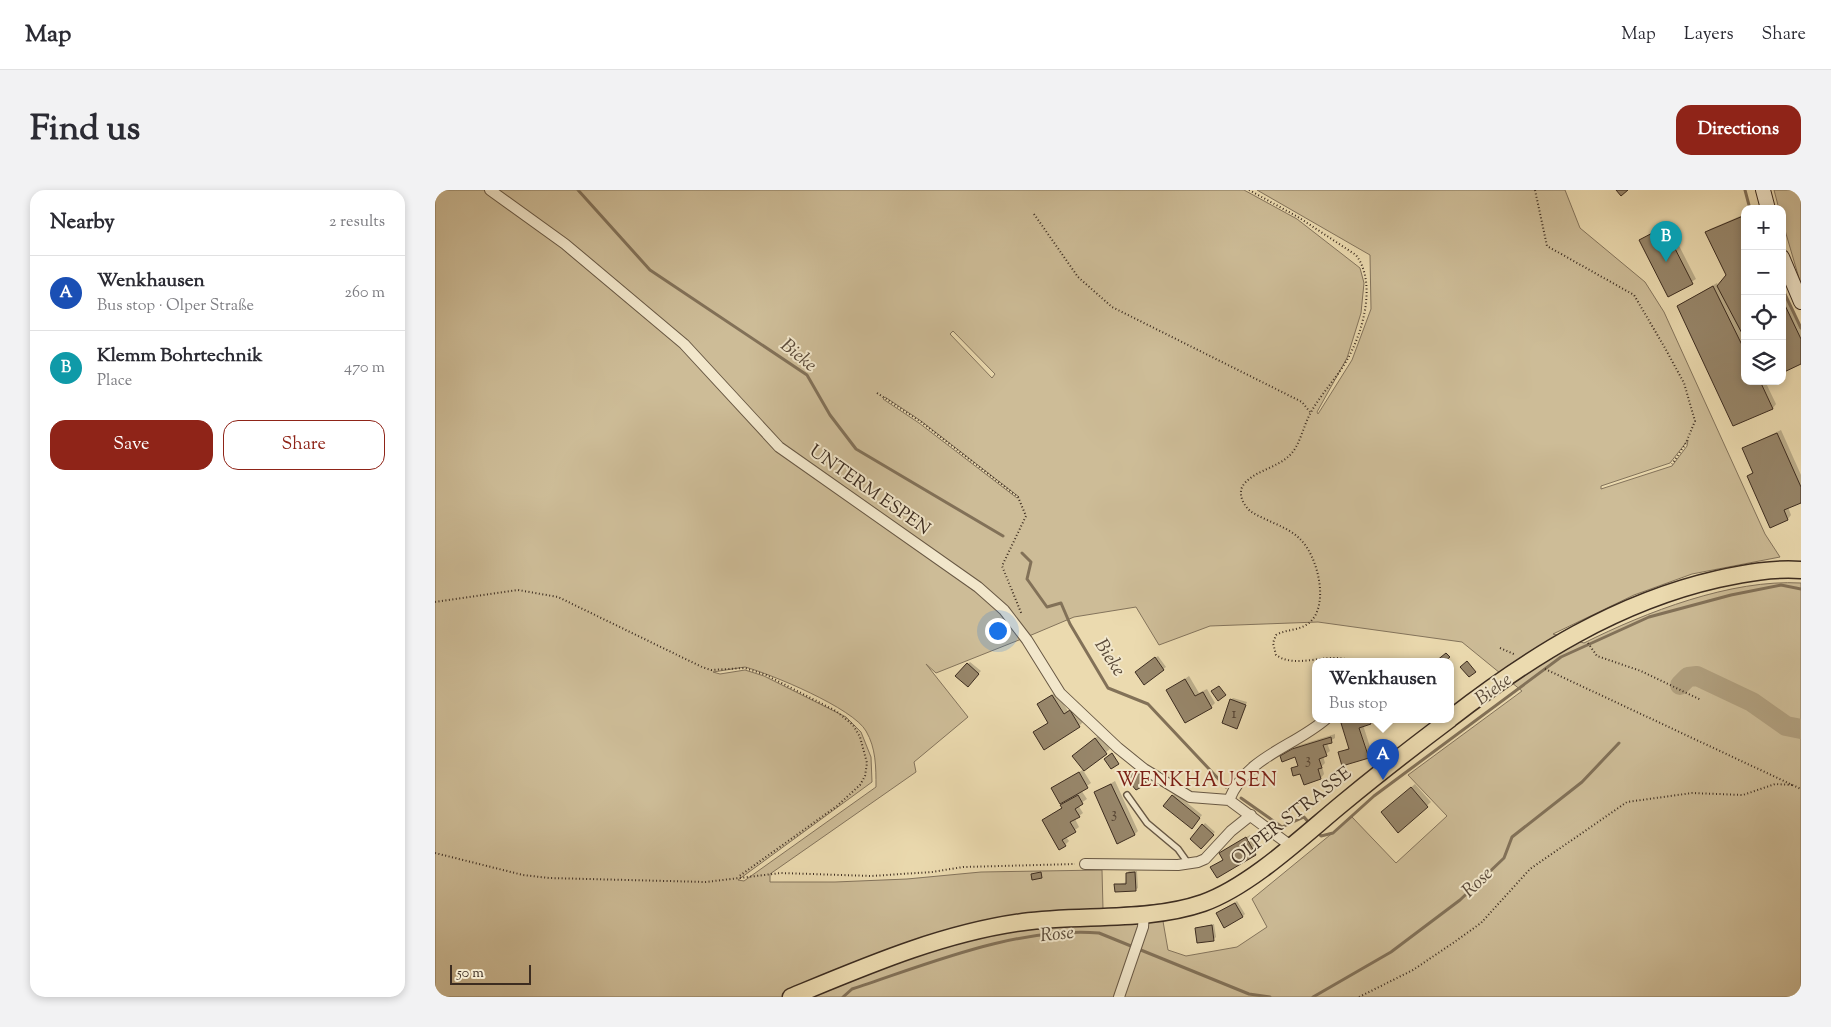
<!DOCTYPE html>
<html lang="en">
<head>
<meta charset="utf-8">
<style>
	:root { --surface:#fff; --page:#f2f2f3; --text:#2b2b33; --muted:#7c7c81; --line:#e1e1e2; --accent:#8f2418 }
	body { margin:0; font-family:"Sorts Mill Goudy",serif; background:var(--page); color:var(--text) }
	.controls { position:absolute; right:15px; top:15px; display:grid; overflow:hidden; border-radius:10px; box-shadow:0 2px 8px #0003 }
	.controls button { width:45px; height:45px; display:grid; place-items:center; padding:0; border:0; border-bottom:1px solid var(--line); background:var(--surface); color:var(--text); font:25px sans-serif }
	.scale { position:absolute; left:15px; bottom:12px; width:81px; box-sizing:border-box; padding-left:5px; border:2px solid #3c2c20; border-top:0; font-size:14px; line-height:18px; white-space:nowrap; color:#3c2c20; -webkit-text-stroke:4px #f2e7cb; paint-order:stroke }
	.you { position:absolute; left:562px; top:440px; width:18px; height:18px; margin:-12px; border:4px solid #fff; border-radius:50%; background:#1a73e8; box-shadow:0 0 0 8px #1a73e833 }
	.badge { display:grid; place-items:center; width:32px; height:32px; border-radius:50%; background:var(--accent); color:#fff; font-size:16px; font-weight:700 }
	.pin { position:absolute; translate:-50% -41px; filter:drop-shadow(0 1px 2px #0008) }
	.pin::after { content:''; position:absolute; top:26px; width:18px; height:15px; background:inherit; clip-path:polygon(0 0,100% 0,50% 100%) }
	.popup { position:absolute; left:877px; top:468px; width:142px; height:65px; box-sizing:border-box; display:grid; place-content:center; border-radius:10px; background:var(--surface); filter:drop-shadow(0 1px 4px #0005); font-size:16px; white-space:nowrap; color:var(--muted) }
	.popup b { font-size:19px; color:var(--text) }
	.popup::after { content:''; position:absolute; left:50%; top:100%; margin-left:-10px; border:10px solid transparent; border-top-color:var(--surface) }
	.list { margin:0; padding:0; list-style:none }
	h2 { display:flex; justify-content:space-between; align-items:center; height:65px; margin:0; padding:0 20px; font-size:21px }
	h2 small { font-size:16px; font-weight:400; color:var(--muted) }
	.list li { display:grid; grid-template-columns:32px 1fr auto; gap:15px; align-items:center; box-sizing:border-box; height:75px; padding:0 20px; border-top:1px solid var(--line) }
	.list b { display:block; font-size:19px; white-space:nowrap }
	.list p { margin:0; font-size:16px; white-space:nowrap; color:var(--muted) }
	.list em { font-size:16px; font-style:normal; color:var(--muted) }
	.actions { display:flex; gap:10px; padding:15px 20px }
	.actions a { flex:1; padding:11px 0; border:1px solid var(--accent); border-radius:15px; text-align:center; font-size:18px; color:var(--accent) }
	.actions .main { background:var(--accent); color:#fff }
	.icon { flex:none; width:28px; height:28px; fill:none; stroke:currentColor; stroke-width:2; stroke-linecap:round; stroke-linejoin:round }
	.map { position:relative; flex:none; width:1366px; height:807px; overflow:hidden; border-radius:15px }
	header { display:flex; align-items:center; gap:30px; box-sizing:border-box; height:70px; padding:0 25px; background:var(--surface); border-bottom:1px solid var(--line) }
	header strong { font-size:24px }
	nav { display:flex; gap:28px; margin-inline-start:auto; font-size:18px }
	.intro { display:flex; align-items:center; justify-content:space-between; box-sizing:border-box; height:120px; padding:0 30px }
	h1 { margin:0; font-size:35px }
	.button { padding:12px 22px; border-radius:15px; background:var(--accent); color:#fff; font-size:18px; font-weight:700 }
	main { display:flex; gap:30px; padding:0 30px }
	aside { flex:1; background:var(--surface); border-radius:15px; box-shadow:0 2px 8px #0003 }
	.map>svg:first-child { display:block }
	.green { fill:#cdbc97; stroke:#84745c; fill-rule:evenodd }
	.shadow { fill:#0003 }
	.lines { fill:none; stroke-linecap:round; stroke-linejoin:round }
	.stream { stroke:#827158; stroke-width:3 }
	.river { stroke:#b09f7e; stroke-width:20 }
	.building { fill:#97866a; stroke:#3c2c20 }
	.lane-casing { stroke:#685844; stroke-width:8 }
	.street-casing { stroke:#685844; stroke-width:12 }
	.secondary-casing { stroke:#3c2c20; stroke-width:16 }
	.primary-casing { stroke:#3c2c20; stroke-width:19 }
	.path { stroke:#3c2c20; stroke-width:2; stroke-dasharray:1 2.5; stroke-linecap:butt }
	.lane { stroke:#f2e7cb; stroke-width:5 }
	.street { stroke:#f2e7cb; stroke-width:10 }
	.secondary { stroke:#f2e7cb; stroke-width:14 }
	.primary { stroke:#ebdaaf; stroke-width:16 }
	.labels { text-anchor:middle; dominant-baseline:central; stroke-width:4; stroke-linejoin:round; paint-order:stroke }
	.number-label { font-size:15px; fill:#534232 }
	.street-label { font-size:18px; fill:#3c2c20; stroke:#f2e7cb }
	.water-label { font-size:19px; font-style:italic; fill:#594938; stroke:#f2e7cb }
	.quarter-label { font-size:20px; letter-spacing:1px; fill:#7a1f14; stroke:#f2e7cb }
</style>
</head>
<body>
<header>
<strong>Map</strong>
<nav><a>Map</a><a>Layers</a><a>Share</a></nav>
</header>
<div class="intro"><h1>Find us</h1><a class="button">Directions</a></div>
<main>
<aside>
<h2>Nearby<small>2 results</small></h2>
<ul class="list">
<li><span class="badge" style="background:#1a4fb4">A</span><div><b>Wenkhausen</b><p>Bus stop · Olper Straße</p></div><em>260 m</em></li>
<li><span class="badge" style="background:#0f9aa8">B</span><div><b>Klemm Bohrtechnik</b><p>Place</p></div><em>470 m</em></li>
</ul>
<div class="actions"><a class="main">Save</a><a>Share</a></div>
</aside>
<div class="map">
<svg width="1366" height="807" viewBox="0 0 1366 807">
	<rect width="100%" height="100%" fill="#ebdaaf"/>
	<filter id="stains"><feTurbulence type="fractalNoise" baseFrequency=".004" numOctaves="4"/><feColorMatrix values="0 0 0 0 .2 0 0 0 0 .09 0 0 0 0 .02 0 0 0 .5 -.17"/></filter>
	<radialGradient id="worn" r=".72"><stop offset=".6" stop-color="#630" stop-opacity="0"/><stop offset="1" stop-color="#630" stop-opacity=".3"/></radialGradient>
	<path class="green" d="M 0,0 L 52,0 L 127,57 L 246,156 L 324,243 L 359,273 L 412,308 L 571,424 L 589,448 L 501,483 L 491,474 L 533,527 L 479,572 L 481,582 L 335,684 L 335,692 L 400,692 L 472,689 L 546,682 L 667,680 L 668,719 L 725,714 L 733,760 L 751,766 L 802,757 L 832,737 L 817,709 L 917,627 L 961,673 L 1012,626 L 973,585 L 1087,501 L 1027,452 L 883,432 L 775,436 L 724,455 L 701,417 L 639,427 L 594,446 L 570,414 L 364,269 L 331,240 L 252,153 L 58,0 L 809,0 L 862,29 L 925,78 L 929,93 L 926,123 L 912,168 L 882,222 L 883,224 L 917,170 L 936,119 L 935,65 L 822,0 L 1130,0 L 1145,38 L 1210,92 L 1229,122 L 1330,344 L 1345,367 L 1257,384 L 1199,405 L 1118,444 L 1149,453 C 1211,422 1296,389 1366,393 L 1366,807 L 0,807 ZM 518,141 L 560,184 L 557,188 L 515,144 ZM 450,207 L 486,231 L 584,307 L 582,308 L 484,233 L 448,209 ZM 1253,250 L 1252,256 L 1237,276 L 1166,299 L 1166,296 L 1235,273 ZM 310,477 C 336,484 418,518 431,541 C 441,558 441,577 441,597 L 309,691 L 303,690 L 437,592 L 436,567 L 426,542 L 411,527 L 329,486 L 310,480 L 285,484 L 278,482 Z
		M 1339,0 L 1366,0 L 1366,95 L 1347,30 L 1347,19 L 1344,19 Z"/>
	<path class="shadow" d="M 1310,24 L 1310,191 L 1330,191 L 1341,214 L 1338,218 L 1298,234 L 1243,116 L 1282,93 L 1283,96 L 1292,85 L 1271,42 L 1275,39 Z
		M 1233,34 L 1261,89 L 1234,105 L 1205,50 Z
		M 1347,98 L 1366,138 L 1366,173 L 1347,181 Z
		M 1346,240 L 1366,285 L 1366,312 L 1353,317 L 1356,325 L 1353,329 L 1336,337 L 1313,286 L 1319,281 L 1308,258 Z
		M 723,466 L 731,477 L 728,479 L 704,480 Z
		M 535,472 L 546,481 L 533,495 L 522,486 Z
		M 754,486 L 764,503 L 772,499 L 780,513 L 776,517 L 732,501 Z
		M 621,502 L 633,521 L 639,517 L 648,532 L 644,536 L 599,542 L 614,532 L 603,514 Z
		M 798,508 L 812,512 L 802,537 L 796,510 Z
		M 915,529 L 939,529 L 928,535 L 937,563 L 933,567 L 905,563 L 915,557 L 908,534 Z
		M 900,544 L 900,548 L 892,553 L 895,561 L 888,566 L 890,573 L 887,576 L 889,584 L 886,588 L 858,579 L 864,574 L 861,565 L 846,566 L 862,556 Z
		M 664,545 L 675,559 L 648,580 L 656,593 L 646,600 L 652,609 L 643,615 L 648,623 L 640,629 L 644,637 L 631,647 L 634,651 L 630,655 L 609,630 L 628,617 L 627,615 L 634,608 L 617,598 L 649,579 L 642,562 Z
		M 704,578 L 713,590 L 711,593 L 694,585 Z
		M 680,591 L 703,641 L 700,644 L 661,602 Z
		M 980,594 L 996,612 L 963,641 L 951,619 Z
		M 740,603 L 767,625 L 759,635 L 729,616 Z
		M 770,633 L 780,642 L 766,657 L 756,649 Z
		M 815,645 L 824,660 L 820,664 L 777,678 L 789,669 L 786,663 L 789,660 Z
		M 694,681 L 702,681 L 703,698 L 700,700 L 681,695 L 692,692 L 692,683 Z
		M 802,711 L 810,724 L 808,726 L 785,721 Z
		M 779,734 L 781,747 L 779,749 L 761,738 Z"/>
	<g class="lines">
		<path class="stream" d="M 143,0 L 215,80 L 372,185 L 395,225 L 421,259 L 568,346
			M 1310,0 L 1315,19
			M 1347,98 L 1366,138
			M 587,363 L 596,372 L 592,389 L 612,417 L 626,413 L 635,434 L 673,498 L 713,514 L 791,597
			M 806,608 L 847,637 L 869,627 L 875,634
			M 882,642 L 886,646 L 898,643 L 939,606 L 1126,467 L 1214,427 L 1296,405 L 1346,395 L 1366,399
			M 408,807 L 417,799 C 496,773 580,737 664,743 L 814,804 L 835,807
			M 878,807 L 956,762 L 1025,710 L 1069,668 L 1077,647 L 1147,592 L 1184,553"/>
		<path class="river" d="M 1245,495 L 1253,487 L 1262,486 L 1317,512 L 1351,536 L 1366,539"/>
	</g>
	<path class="building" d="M 1181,0 L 1193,0 L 1186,6 Z
		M 1308,26 L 1310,30 L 1310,149 L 1282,96 L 1291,85 L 1270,42 Z
		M 1229,37 L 1258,94 L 1233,107 L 1204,50 Z
		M 1278,96 L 1310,161 L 1310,191 L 1325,191 L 1338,219 L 1298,236 L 1242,116 Z
		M 1347,109 L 1366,149 L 1366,174 L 1347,183 Z
		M 1342,243 L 1366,297 L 1366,313 L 1349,320 L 1353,330 L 1335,338 L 1312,286 L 1318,283 L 1307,258 Z
		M 1011,463 L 1015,467 L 1010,471 L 1001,471 Z
		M 720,467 L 729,480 L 709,495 L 700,482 Z
		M 1032,471 L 1041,482 L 1034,487 L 1025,477 Z
		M 532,473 L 544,484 L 533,497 L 520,486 Z
		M 750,489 L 760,506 L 768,502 L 777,518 L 750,533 L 731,500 Z
		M 784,496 L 791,505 L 783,511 L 776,501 Z
		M 617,505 L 629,524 L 635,520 L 645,537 L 609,560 L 598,542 L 613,533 L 602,514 Z
		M 795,509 L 811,515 L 802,539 L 787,533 Z
		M 920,529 L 934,529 L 936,534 L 924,538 L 934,568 L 907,576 L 903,562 L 914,559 L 906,533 Z
		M 896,547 L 897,553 L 888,555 L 892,566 L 884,569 L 887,578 L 883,579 L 886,589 L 869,595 L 865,584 L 858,586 L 856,578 L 863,576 L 860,567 L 847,572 L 845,566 L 857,559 Z
		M 660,548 L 672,564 L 649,581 L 637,566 Z
		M 677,563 L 684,574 L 676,579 L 669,569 Z
		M 701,579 L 712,594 L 701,600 L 690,587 Z
		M 644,582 L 653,598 L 625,614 L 616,598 Z
		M 676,594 L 700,645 L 682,654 L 659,602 Z
		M 976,597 L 993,617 L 963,643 L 946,622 Z
		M 643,605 L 648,614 L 640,619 L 645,627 L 635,632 L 641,642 L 627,650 L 631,656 L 624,660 L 607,630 L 627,618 L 625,615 Z
		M 737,605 L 765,628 L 757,639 L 728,616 Z
		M 767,634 L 779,645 L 766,659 L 755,649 Z
		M 811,647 L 821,665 L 782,688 L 775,677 L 788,670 L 784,663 Z
		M 606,682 L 607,688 L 597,690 L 596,684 Z
		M 700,682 L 701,701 L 680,702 L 679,694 L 691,694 L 691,683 Z
		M 800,713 L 808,727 L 789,738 L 781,723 Z
		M 777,735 L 779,751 L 762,753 L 760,738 Z"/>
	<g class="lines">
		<defs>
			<path id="lane" d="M 692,605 L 712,633 L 743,659 L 753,673"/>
			<path id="street" d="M 55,0 L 130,54 L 249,154 L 344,257 L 543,397 L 569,420 L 592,450 L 625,503 L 683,558 L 709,579 L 755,607 L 794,610
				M 794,610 C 812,566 857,558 891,529
				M 794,610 L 856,656
				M 650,674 L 743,675 L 763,672 L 770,669 L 796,641 L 816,625
				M 684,807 L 708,737 L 709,724"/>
			<path id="secondary" d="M 1328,0 L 1333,19
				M 1347,67 L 1366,112"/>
			<path id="primary" d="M 1016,528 C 1096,466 1182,412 1283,389 C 1311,383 1338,378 1366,380
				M 356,807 C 431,776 507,743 588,732 C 646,724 713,732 768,713 C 816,696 869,645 908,613 C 943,584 979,556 1015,529"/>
		</defs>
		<use href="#lane" class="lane-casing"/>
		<use href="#street" class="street-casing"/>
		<use href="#secondary" class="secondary-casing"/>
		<use href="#primary" class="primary-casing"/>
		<path class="path" d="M 814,0 L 863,27 L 921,65 C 942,93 928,142 912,170 C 901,189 885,205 875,224 C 868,237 865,255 855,265 C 842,278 821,280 809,294 C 802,303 808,314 815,321 C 830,331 852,336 865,349 C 883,366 895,416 874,433 C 864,441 851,439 841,445 L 838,453 L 841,465 C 862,480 893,461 916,471
			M 1100,0 L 1112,56 L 1199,105 L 1230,158 L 1249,193 L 1260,231 L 1250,255 L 1237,274
			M 599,24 L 643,87 L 677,117 L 867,212 L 875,222
			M 442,203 L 486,232 L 583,307 L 591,326 L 567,376 L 587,425
			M 0,412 L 83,400 L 123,407 L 267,477 L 276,480 L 310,478 L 331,485 L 401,521 L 418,535 L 425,547 L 432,573 L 430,586 L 425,595 L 402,616 L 303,687
			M 1153,453 L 1162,466 L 1206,481 L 1266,510
			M 1065,458 L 1081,465
			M 1110,479 L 1366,599
			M 0,663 L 88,685 L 114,688 L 271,692 L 346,683 L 436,686 L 497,682 L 528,677 L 640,674
			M 924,807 L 978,780 L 1018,753 L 1046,733 L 1095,679 L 1192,612 L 1257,603 L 1308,605 L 1340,594 L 1357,595"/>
		<use href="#lane" class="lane"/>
		<use href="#street" class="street"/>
		<use href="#secondary" class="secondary"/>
		<use href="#primary" class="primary"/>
	</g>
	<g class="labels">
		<g class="number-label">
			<text x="799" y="524">1</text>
			<text x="873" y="570">3</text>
			<text x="679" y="624">3</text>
		</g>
		<g class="street-label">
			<text transform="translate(434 301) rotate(35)">UNTERM ESPEN</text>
			<text transform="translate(857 627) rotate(-38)">OLPER STRASSE</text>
		</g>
		<g class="water-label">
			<text transform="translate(363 166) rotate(39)">Bieke</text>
			<text transform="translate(674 468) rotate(57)">Bieke</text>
			<text transform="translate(1059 500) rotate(-37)">Bieke</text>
			<text transform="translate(1043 693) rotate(-44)">Rose</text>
			<text transform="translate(622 745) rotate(-6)">Rose</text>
		</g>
		<g class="quarter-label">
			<text x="762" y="591">WENKHAUSEN</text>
		</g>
	</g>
	<rect width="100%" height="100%" filter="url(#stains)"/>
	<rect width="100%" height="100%" fill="url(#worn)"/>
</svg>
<div class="controls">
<button>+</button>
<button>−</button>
<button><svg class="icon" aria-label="locate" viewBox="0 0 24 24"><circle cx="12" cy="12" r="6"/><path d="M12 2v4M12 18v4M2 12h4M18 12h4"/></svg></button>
<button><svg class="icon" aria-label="layers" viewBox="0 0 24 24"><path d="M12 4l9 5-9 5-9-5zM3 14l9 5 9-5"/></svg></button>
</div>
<div class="scale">50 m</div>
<div class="you"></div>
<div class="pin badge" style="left:948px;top:590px;background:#1a4fb4">A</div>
<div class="popup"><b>Wenkhausen</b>Bus stop</div>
<div class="pin badge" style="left:1231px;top:72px;background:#0f9aa8">B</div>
</div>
</main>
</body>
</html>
